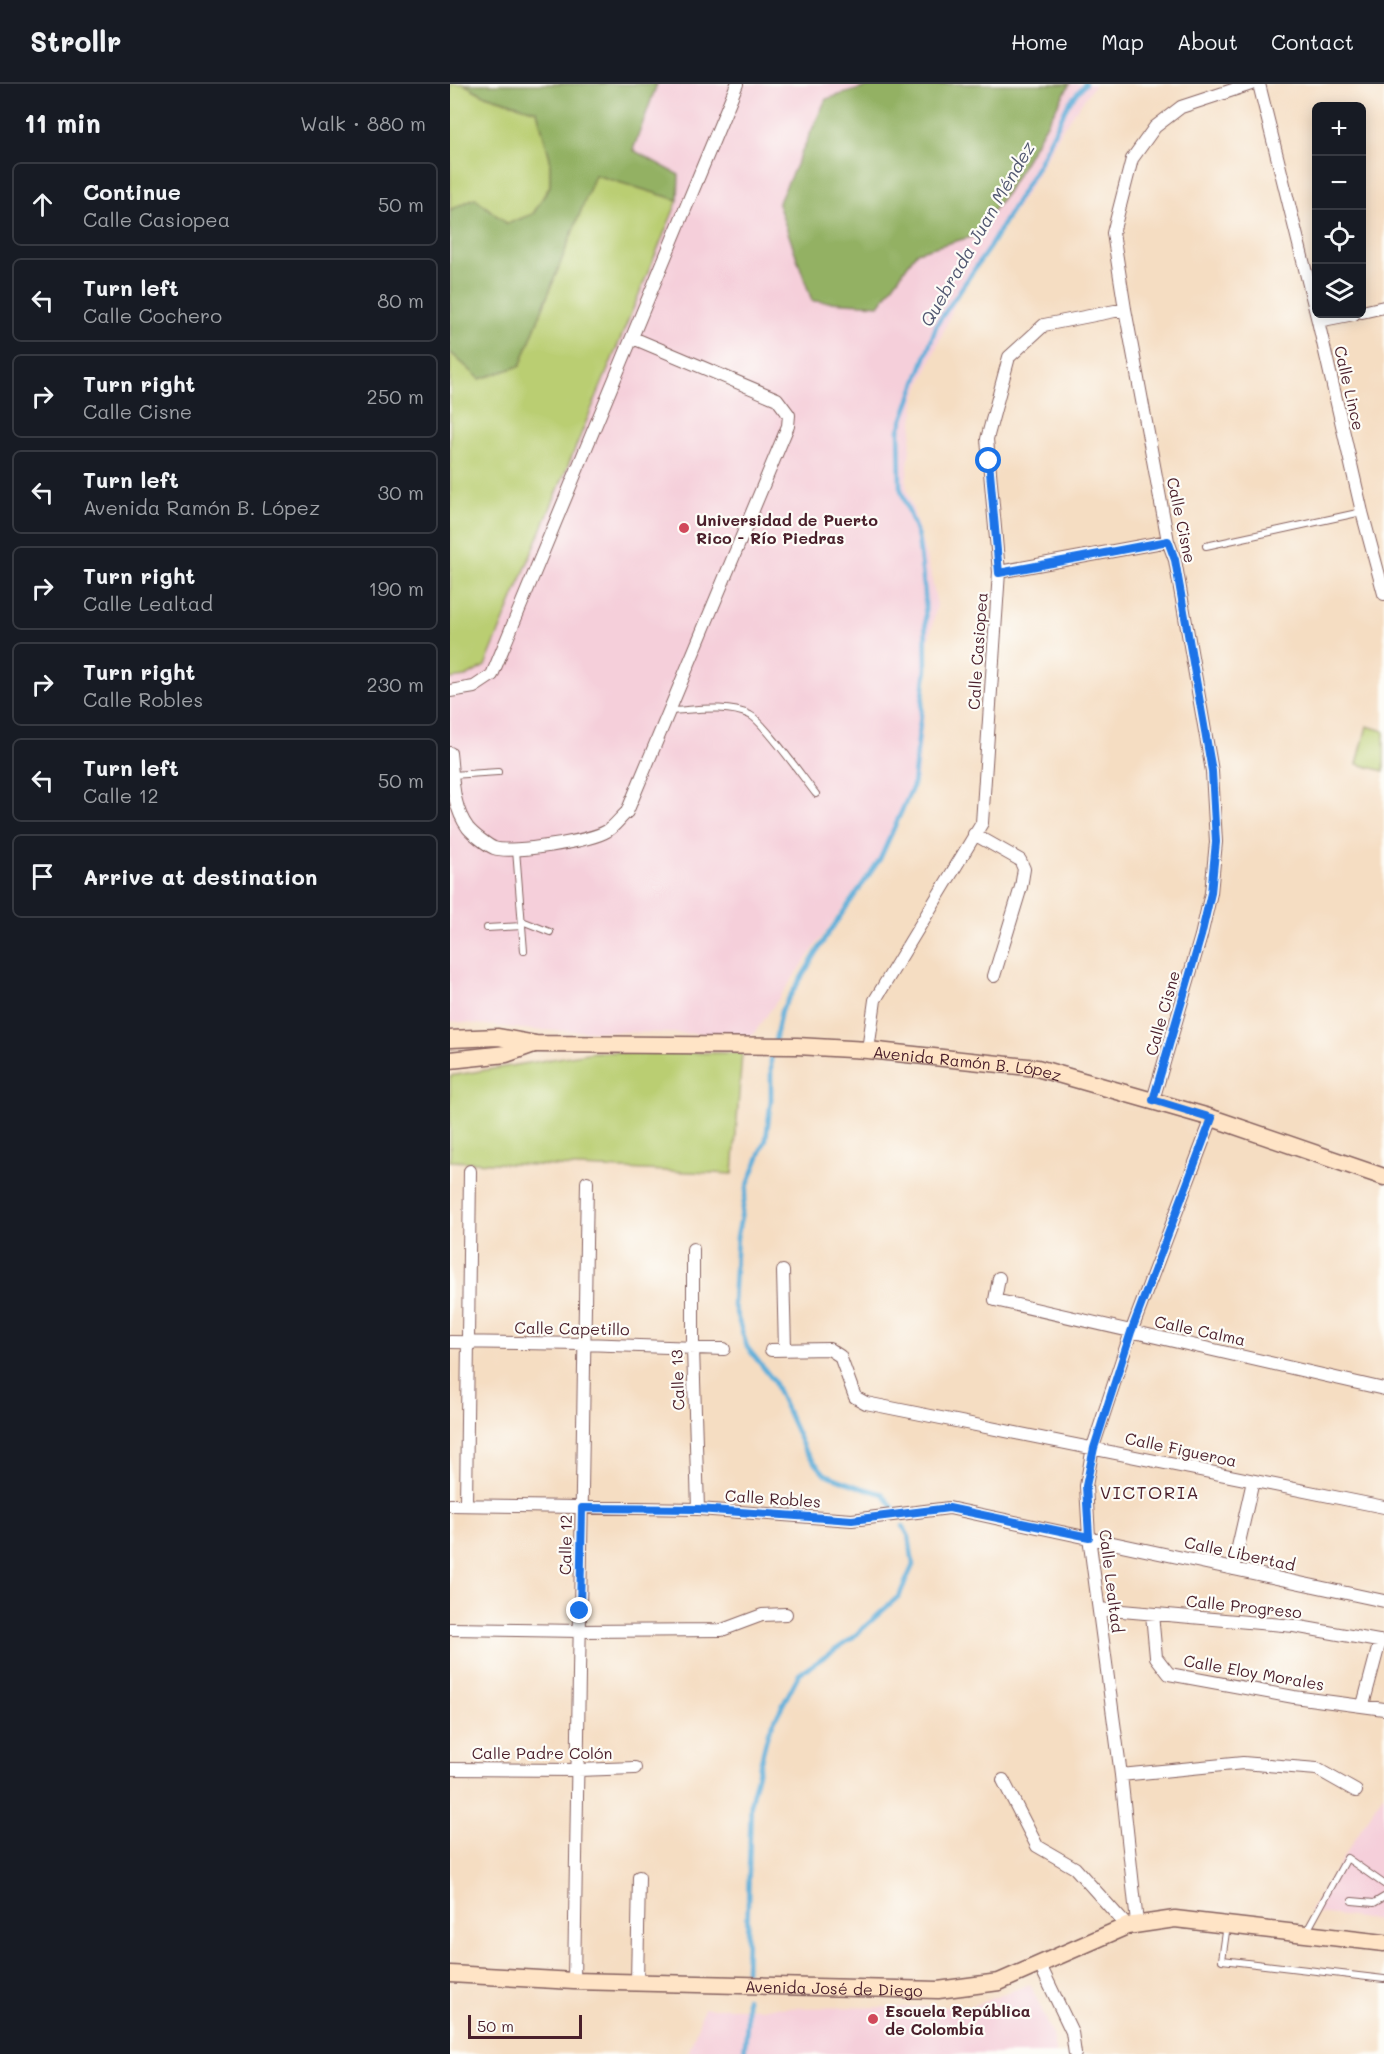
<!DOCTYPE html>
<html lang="en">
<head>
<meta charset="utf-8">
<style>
	:root { --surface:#171b24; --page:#20242c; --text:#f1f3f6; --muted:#9ea1a6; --line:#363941 }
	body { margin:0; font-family:Mali,sans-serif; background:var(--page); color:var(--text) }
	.controls { position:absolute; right:18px; top:18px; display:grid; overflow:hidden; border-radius:9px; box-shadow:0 3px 15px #0003 }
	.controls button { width:54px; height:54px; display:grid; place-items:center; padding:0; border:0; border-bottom:2px solid var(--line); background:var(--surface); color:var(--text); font:30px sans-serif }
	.scale { position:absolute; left:18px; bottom:15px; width:114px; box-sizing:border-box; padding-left:6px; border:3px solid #4a1f2b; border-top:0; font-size:16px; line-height:21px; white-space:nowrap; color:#4a1f2b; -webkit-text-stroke:4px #fdfcf7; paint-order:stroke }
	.stop { position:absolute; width:18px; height:18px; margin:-14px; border:4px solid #1a73e8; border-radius:50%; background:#fff }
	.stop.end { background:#1a73e8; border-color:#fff; box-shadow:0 2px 6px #0008 }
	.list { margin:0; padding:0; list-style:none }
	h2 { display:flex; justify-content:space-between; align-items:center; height:78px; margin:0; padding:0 24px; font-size:26px }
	h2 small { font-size:20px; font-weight:400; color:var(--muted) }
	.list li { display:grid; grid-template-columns:39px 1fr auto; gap:18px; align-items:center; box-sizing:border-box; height:84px; margin:0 12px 12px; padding:0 12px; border:2px solid var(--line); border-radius:9px }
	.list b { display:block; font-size:22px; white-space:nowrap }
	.list p { margin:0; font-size:20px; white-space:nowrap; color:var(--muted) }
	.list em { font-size:20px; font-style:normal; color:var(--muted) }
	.icon { flex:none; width:33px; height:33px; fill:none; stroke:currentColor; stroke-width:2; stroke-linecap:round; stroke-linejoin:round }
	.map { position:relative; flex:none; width:934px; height:1970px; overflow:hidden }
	header { display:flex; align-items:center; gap:36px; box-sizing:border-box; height:84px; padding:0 30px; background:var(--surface); border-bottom:2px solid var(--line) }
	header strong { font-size:28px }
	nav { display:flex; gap:33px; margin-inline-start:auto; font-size:21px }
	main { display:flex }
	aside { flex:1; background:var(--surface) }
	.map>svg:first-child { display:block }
	.built { fill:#f5cfda }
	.green { fill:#bace72; stroke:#82764e; stroke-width:1.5 }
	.forest { fill:#93b164; stroke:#6e6848; stroke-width:1.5 }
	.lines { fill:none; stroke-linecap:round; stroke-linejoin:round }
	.stream { stroke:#5faed9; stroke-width:4.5 }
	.lane-casing { stroke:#866260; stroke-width:8 }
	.street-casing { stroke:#866260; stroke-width:14 }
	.secondary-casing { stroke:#866260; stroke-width:19 }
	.lane { stroke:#fff; stroke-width:6 }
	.street { stroke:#fff; stroke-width:12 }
	.secondary { stroke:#ffe4c6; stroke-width:16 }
	.route { stroke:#1a73e8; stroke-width:8 }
	.poi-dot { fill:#d1495b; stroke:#fdfcf7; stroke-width:2 }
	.labels { text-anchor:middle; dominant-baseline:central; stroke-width:4.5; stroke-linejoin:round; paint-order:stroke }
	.street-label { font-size:16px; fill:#4a1f2b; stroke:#fdfcf7 }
	.poi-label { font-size:16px; font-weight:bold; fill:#4a1f2b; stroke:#fdfcf7; text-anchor:start }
	.water-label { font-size:18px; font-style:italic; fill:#525871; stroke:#fdfcf7 }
	.neighbourhood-label { font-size:18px; letter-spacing:1.5px; fill:#4a1f2b; stroke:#fdfcf7 }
</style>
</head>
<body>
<header>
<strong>Strollr</strong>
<nav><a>Home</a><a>Map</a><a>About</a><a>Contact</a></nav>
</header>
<main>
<aside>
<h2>11 min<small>Walk · 880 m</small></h2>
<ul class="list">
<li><svg class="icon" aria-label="ahead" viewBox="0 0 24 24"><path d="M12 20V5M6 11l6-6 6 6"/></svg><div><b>Continue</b><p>Calle Casiopea</p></div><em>50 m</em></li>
<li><svg class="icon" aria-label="left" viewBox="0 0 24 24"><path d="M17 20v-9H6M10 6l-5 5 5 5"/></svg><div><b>Turn left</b><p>Calle Cochero</p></div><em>80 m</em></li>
<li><svg class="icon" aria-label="right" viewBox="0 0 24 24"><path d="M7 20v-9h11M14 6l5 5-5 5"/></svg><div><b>Turn right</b><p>Calle Cisne</p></div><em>250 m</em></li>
<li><svg class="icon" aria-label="left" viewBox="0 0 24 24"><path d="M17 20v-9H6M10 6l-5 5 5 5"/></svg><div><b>Turn left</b><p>Avenida Ramón B. López</p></div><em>30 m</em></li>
<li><svg class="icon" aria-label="right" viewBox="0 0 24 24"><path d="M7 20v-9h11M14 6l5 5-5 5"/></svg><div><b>Turn right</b><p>Calle Lealtad</p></div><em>190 m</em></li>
<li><svg class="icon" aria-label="right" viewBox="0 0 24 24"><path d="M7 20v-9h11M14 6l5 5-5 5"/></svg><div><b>Turn right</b><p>Calle Robles</p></div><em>230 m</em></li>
<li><svg class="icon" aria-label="left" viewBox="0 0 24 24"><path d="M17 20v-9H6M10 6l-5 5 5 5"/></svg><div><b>Turn left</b><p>Calle 12</p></div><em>50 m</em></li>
<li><svg class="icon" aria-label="arrive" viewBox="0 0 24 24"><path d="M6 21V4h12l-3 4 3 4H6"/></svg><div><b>Arrive at destination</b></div></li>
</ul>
</aside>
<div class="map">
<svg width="934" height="1970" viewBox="0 0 934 1970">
	<rect width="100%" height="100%" fill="#fdfcf7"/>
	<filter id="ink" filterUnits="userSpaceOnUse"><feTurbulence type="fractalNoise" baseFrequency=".0167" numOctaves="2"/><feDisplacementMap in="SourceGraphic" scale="12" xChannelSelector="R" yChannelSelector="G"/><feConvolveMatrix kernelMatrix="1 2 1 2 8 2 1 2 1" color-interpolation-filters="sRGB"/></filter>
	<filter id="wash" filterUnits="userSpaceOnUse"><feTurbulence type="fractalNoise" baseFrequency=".008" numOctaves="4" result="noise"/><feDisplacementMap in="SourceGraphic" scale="24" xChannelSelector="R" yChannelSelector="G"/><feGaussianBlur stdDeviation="1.35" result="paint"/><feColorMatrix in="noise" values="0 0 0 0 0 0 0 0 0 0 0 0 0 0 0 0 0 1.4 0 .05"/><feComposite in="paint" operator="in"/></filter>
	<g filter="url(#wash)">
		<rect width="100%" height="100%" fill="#f5ddc2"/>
		<path class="built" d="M 0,0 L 645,0 L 613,44 L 577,108 L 510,208 L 466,312 L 456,400 L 480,487 L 487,521 L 475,573 L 474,630 L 467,695 L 435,764 L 303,951 L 82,946 L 0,937 Z
			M 934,1709 L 934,1837 L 859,1828 Z
			M 580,1900 L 601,1946 L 606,1970 L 238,1970 L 254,1924 L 519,1923 Z"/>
		<path class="green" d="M 0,0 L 14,0 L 32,10 L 87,27 L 100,74 L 100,102 L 83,130 L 57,140 L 25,114 L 0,126 Z
			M 145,90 L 228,116 L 35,582 L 16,593 L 0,595 L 0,268 L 30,295 L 70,282 Z
			M 917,642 L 934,647 L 934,687 L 907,680 Z
			M 144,968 L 292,969 L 283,1090 L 0,1077 L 0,992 Z"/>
		<path class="forest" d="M 14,0 L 207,0 L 183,66 L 229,91 L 228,116 L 145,91 L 70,282 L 30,295 L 0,268 L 0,126 L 25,114 L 57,140 L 83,130 L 100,102 L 100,74 L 87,27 L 32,10 Z
			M 426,0 L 620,0 L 557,108 L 524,152 L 467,168 L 429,221 L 362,217 L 328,120 L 376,15 Z"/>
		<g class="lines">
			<path class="stream" d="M 325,957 L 331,927 L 378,850 L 430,775 L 463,702 L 476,585 L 475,511 L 468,453 L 450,403 L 449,346 L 487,240 L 539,164 L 588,81 L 618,20 L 635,0
				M 323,965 L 321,974 L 321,1016 L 316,1055 L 297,1103 L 287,1153 L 283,1219 L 297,1263 L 323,1296 L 355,1367 L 375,1390 L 409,1403 L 433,1410 L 445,1426
				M 296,1887 L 301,1716 L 318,1649 L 349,1590 L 401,1555 L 449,1512 L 463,1481 L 459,1453 L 453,1442
				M 294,1970 L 297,1940 L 297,1915"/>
		</g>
	</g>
	<g filter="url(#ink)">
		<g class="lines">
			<defs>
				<path id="lane" d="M 756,462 L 912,428
					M 220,627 C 245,626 276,620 300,631 C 314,638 354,695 366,710
					M 2,691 L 48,688
					M 66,766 L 74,867
					M 72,837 L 100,848
					M 37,844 L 72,842
					M 902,1817 L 924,1819 L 934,1813
					M 777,1841 L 772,1876 L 934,1895
					M 857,1847 L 897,1774 L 934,1800"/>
				<path id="street" d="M 809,0 L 868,237 L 912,428 L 934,510
					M 912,228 L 934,223
					M 868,237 L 904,230
					M 549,488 L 718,457
					M 0,607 L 24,603 L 42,591 L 287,0
					M 0,669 C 3,695 2,722 18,744 C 23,750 37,761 44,764 C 61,770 141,757 157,747 C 164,743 170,734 177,728 L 338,342 L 339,331 L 327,315 L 183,254
					M 524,750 L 570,776 L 574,785 L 571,803 L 544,892
					M 418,966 L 425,916 L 532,739 L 549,488 L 537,355 L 559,273 L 594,241 L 675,225
					M 703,1016 L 751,852 L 761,809 L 766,758 L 762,687 L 725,476 L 718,457 L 675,225 L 663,149 L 682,75 L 705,43 L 731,23 L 801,0
					M 243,1165 L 243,1264 L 248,1425
					M 333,1187 L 335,1265
					M 549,1194 L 545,1216 L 934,1305
					M 0,1258 L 133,1260 L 274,1265
					M 321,1266 L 379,1265 L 390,1272 L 405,1313 L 416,1319 L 934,1423
					M 0,1421 L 248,1425 L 402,1436 L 499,1424 L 934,1517
					M 16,1421 L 20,1087
					M 783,1485 L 803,1397
					M 649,1525 L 844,1542 L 934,1558
					M 702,1530 L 706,1573 L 719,1590 L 844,1613 L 934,1625
					M 0,1545 L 130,1547 L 272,1546 L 312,1531 L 336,1530
					M 913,1621 L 930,1557
					M 0,1685 L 128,1686 L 185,1684
					M 671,1691 L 793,1679 L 867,1685 L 906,1707
					M 553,1696 L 587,1762 L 625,1784 L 677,1842
					M 687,1839 L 671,1691 L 639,1453 L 636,1402 L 643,1363 L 681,1248 L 762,1034
					M 590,1881 L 622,1948 L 625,1970
					M 124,1897 L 137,1098
					M 187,1898 L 189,1793"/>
				<g id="secondary">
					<path id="s1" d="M 0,955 L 48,953 L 86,960 L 347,962 L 418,966 L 587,984 L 762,1034 L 934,1093"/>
					<path d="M 0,976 L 56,970 L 84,960"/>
					<path id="s2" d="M 0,1890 L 124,1897 L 488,1906 L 549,1898 L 677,1842 L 725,1835 L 934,1859"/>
				</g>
			</defs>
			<use href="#lane" class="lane-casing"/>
			<use href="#street" class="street-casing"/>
			<use href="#secondary" class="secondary-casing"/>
			<use href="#lane" class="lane"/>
			<use href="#street" class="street"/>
			<use href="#secondary" class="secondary"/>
		</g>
	</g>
	<g class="lines" filter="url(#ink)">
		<path class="route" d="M 130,1527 L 132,1424 L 248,1425 L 402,1436 L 499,1424 L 639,1453 L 636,1402 L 644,1364 L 681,1248 L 762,1034 L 703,1016 L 751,852 L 761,809 L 766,758 L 762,687 L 725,476 L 718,457 L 549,489 L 539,377"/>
	</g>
	<g class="poi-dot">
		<circle cx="234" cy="444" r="6"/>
		<circle cx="423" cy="1935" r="6"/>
	</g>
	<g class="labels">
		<g class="street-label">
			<text transform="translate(900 304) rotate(77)">Calle Lince</text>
			<text transform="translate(732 436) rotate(78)">Calle Cisne</text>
			<text transform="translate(527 567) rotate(-86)">Calle Casiopea</text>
			<text transform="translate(712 929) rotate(-74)">Calle Cisne</text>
			<text stroke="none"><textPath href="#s1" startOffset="519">Avenida Ramón B. López</textPath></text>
			<text transform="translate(122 1244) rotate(1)">Calle Capetillo</text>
			<text transform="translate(750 1246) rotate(12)">Calle Calma</text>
			<text transform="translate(227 1296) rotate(-92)">Calle 13</text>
			<text transform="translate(731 1365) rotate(12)">Calle Figueroa</text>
			<text transform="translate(323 1414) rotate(4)">Calle Robles</text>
			<text transform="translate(115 1461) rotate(-89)">Calle 12</text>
			<text transform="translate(790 1469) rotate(12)">Calle Libertad</text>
			<text transform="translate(662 1497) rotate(83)">Calle Lealtad</text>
			<text transform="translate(794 1522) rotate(6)">Calle Progreso</text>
			<text transform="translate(804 1588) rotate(10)">Calle Eloy Morales</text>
			<text x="92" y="1668">Calle Padre Colón</text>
			<text stroke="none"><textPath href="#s2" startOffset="384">Avenida José de Diego</textPath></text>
		</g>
		<g class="poi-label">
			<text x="246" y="435">Universidad de Puerto<tspan x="246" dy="18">Rico - Río Piedras</tspan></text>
			<text x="435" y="1926">Escuela República<tspan x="435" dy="18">de Colombia</tspan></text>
		</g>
		<g class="water-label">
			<text transform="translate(527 150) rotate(-60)">Quebrada Juan Méndez</text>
		</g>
		<g class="neighbourhood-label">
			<text x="700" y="1408">VICTORIA</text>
		</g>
	</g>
</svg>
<div class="controls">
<button>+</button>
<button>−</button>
<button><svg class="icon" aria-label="locate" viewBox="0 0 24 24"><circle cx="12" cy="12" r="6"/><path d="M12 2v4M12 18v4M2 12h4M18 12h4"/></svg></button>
<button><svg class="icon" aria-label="layers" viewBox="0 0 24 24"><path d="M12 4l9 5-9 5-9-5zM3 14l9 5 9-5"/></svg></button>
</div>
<div class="scale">50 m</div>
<div class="stop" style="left:539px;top:377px"></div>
<div class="stop end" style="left:130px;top:1527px"></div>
</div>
</main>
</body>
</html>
